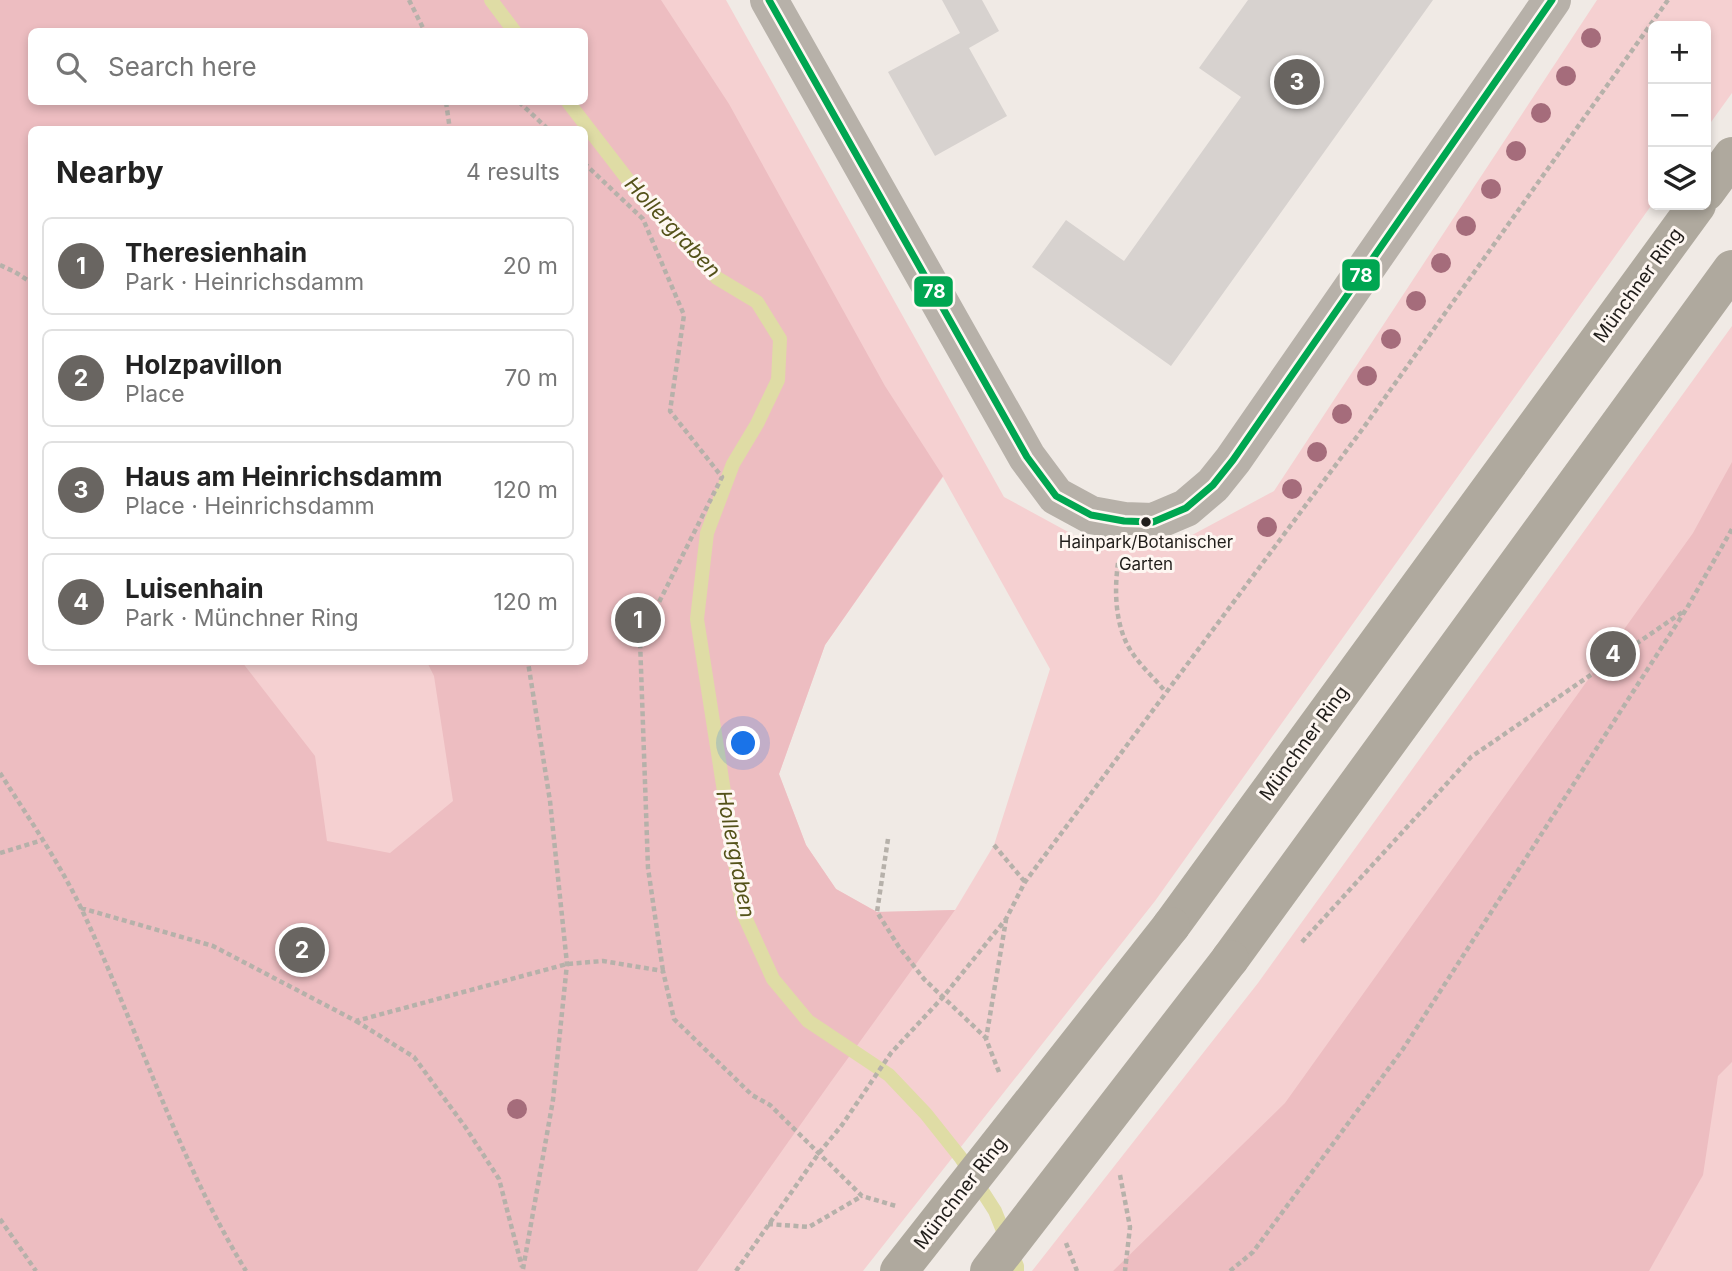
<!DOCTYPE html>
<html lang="en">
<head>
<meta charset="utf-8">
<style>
	:root { --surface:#fff; --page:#f2f2f2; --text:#222; --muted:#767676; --line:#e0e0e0; --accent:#696561 }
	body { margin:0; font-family:Inter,sans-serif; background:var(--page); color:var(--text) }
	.controls { position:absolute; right:21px; top:21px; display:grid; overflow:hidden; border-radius:10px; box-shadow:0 4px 10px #0003 }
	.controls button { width:63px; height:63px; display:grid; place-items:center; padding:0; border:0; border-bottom:2px solid var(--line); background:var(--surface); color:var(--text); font:35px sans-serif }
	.you { position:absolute; left:744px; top:744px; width:24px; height:24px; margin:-18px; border:5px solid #fff; border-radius:50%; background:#1a73e8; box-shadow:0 0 0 10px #1a73e833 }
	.badge { display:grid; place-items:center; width:46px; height:46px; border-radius:50%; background:var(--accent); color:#fff; font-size:23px; font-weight:700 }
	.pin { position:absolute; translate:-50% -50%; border:4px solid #fff; box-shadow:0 2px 7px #0006 }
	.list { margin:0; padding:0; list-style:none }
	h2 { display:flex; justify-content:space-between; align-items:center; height:91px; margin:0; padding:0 28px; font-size:30px }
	h2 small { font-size:23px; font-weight:400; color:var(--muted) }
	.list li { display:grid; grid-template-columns:46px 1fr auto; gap:21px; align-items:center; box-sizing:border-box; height:98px; margin:0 14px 14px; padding:0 14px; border:2px solid var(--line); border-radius:10px }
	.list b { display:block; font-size:26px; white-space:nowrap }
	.list p { margin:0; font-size:23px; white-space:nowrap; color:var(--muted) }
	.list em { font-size:23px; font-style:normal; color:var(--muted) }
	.icon { flex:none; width:38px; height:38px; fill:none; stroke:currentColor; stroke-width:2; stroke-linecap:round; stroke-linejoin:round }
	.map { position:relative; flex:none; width:1732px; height:1271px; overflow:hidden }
	.search { position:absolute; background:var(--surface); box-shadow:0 4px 10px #0003; left:28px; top:28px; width:560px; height:77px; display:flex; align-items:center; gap:18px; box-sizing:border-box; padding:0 24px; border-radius:10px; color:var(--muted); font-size:26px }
	.panel { position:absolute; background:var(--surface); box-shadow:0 4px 10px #0003; left:28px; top:126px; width:560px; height:539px; border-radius:10px }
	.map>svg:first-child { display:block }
	.green { fill:#f5d0d1; fill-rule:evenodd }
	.forest { fill:#edbdc1; fill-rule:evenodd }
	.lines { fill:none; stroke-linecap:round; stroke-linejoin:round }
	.stream { stroke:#dfdca5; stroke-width:14 }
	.building { fill:#d7d2cf }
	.path { stroke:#b6b1aa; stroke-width:4.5; stroke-dasharray:5 3.5; stroke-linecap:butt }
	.minor { stroke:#b7b1a9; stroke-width:38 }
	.primary { stroke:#afa99e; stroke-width:38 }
	.primary-bridge { stroke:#afa99e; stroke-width:38 }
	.bus-1-casing { stroke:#fef7f2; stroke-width:12 }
	.bus-1 { stroke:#00a651; stroke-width:7 }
	.tree { fill:#a56c7b }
	.bus-dot { fill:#201d1a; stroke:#fef7f2; stroke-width:2.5 }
	.labels { text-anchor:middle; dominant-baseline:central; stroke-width:6; stroke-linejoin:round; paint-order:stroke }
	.bus-label { font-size:17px; fill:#201d1a; stroke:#fef7f2 }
	.street-label { font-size:19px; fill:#201d1a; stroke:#fef7f2 }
	.water-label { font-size:21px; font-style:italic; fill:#545219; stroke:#fef7f2 }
	.line-badge { stroke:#fef7f2; stroke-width:2.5 }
	.badge-label { font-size:19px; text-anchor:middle; font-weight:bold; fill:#fff }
</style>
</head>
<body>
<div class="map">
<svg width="1732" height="1271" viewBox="0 0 1732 1271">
	<rect width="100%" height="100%" fill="#f0eae5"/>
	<path class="green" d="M 0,0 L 726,0 L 1004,497 L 1094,546 L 1181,541 L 1274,491 L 1597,0 L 1732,0 L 1732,93 L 1706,129 L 1706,26 L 1653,26 L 1653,203 L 1155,901 L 863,1271 L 0,1271 ZM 32,32 L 584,32 L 584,102 L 32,102 ZM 32,130 L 584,130 L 584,662 L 32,662 ZM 943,477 L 1050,669 L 994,845 L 955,910 L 877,912 L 836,889 L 806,845 L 779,774 L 825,645 Z
		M 1732,326 L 1732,1271 L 1032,1271 L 1258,983 Z"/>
	<path class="forest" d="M 0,0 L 661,0 L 729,104 L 885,386 L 943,476 L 825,645 L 779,774 L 806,845 L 836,889 L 877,912 L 955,910 L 830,1083 L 697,1271 L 0,1271 ZM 32,32 L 584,32 L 584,102 L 32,102 ZM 32,130 L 584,130 L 584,662 L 427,662 L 434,676 L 453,801 L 390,853 L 327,841 L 315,756 L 242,662 L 32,662 Z
		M 1732,462 L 1732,1062 L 1718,1076 L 1703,1175 L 1649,1271 L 1113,1271 L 1285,1103 L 1693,533 Z"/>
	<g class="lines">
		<path class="stream" d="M 491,0 L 515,32
			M 568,102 L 632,185 L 717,278 L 757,302 L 780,339 L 778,380 L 757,424 L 733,464 L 707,533 L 697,619 L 743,913 L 773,979 L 808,1021 L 889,1075 L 926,1114 L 961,1158 L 995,1211 L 1017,1266 L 1017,1271"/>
	</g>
	<path class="building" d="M 942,0 L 982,0 L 999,31 L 969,48 L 1007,116 L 935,156 L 888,72 L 960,33 Z
		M 1248,0 L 1433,0 L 1171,366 L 1032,267 L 1066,220 L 1124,261 L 1241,97 L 1199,68 Z
		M 294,927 L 310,927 L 326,942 L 326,958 L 310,972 L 295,972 L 278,958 L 278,943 Z"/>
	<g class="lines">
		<path class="path" d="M 409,0 L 425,32
			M 446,102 L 450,130
			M 519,102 L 549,130
			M 584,163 L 643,219 L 684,315 L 670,411 L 722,477 L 640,640 L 648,868 L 663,971
			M 0,265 L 15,272 L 32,283
			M 1118,563 C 1114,592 1115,629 1133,654 C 1142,667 1155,679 1165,691
			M 0,773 C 28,817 59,862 82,910 C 138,1029 177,1158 246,1271
			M 888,839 L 877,912 L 899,947 L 924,979 L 986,1038
			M 994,845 L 1025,882
			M 0,853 L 43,840
			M 81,908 L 213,946 L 356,1021 L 567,964 L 603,961 L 663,971 L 674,1019 L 752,1095 L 770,1105 L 862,1196 L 896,1206
			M 1302,942 L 1471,757 L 1684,611
			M 356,1021 L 414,1057 L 466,1128 L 499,1179 L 522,1267
			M 999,1072 L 986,1039 L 1006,920
			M 1120,1175 L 1130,1227 L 1125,1271
			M 0,1219 L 36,1271
			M 768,1224 L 809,1227 L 862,1196
			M 1066,1243 L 1077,1271
			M 523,1269 L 553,1100 L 567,964 L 550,801 L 528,662
			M 736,1271 L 819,1153 L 842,1125 L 891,1053 L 943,997 L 1006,919 L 1025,882 L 1364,427 L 1668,0
			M 1230,1271 L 1253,1252 L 1403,1049 L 1687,608 L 1732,529"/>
		<path class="minor" d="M 769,0 L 1027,457 L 1056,496 L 1091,515 L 1124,521 L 1153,522 L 1186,508 L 1213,485 L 1233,460 L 1552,0"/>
		<path class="primary" d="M 1706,192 L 1732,156
			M 1171,926 L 1697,205
			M 1230,959 L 1732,269"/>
		<path class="primary-bridge" d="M 899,1271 L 1171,926
			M 989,1271 L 1230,959"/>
		<defs>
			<path id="bus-1" d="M 769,0 L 1027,457 L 1056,496 L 1091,515 L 1124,521 L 1153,522 L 1186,508 L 1213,485 L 1233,460 L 1552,0"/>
		</defs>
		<use href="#bus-1" class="bus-1-casing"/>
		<use href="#bus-1" class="bus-1"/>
	</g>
	<g class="tree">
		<circle cx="1591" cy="38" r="10"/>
		<circle cx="1566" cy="76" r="10"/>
		<circle cx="1541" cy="113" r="10"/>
		<circle cx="1516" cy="151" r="10"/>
		<circle cx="1491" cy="189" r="10"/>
		<circle cx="1466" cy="226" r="10"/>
		<circle cx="1441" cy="263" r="10"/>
		<circle cx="1416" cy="301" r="10"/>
		<circle cx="1391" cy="339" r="10"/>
		<circle cx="1367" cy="376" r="10"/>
		<circle cx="1342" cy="414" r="10"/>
		<circle cx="1317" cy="452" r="10"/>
		<circle cx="1292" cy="489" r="10"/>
		<circle cx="1267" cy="527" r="10"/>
		<circle cx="517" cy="1109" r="10"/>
	</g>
	<circle class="bus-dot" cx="1146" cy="522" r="6"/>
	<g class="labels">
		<g class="bus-label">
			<text x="1146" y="542">Hainpark/Botanischer<tspan x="1146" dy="22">Garten</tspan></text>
		</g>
		<g class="street-label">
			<text transform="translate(1638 285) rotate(-54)">Münchner Ring</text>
			<text transform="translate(1304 743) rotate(-54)">Münchner Ring</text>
			<text transform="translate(960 1193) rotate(-52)">Münchner Ring</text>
		</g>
		<g class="water-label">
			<text transform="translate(673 227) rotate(47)">Hollergraben</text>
			<text transform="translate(736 854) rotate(79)">Hollergraben</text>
		</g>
	</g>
	<g class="line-badge">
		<rect x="1341" y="258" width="40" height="34" rx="7" fill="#00a651"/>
		<rect x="913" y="275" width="41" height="33" rx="7" fill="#00a651"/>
	</g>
	<g class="badge-label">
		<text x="1361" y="282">78</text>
		<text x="934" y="298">78</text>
	</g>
</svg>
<div class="controls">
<button>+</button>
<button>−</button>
<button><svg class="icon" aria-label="layers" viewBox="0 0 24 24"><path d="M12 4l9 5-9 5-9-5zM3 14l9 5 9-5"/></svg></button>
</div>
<div class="you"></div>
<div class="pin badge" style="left:638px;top:620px">1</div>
<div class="pin badge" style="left:302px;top:950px">2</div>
<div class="pin badge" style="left:1297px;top:82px">3</div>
<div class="pin badge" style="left:1613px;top:654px">4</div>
<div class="search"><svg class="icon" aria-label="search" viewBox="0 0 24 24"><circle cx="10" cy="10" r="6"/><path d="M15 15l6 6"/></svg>Search here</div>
<section class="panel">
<h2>Nearby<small>4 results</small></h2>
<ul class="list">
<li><span class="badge">1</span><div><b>Theresienhain</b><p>Park · Heinrichsdamm</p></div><em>20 m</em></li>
<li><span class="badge">2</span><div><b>Holzpavillon</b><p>Place</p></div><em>70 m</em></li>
<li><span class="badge">3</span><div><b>Haus am Heinrichsdamm</b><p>Place · Heinrichsdamm</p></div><em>120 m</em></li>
<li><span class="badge">4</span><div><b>Luisenhain</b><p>Park · Münchner Ring</p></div><em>120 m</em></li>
</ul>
</section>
</div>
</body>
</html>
